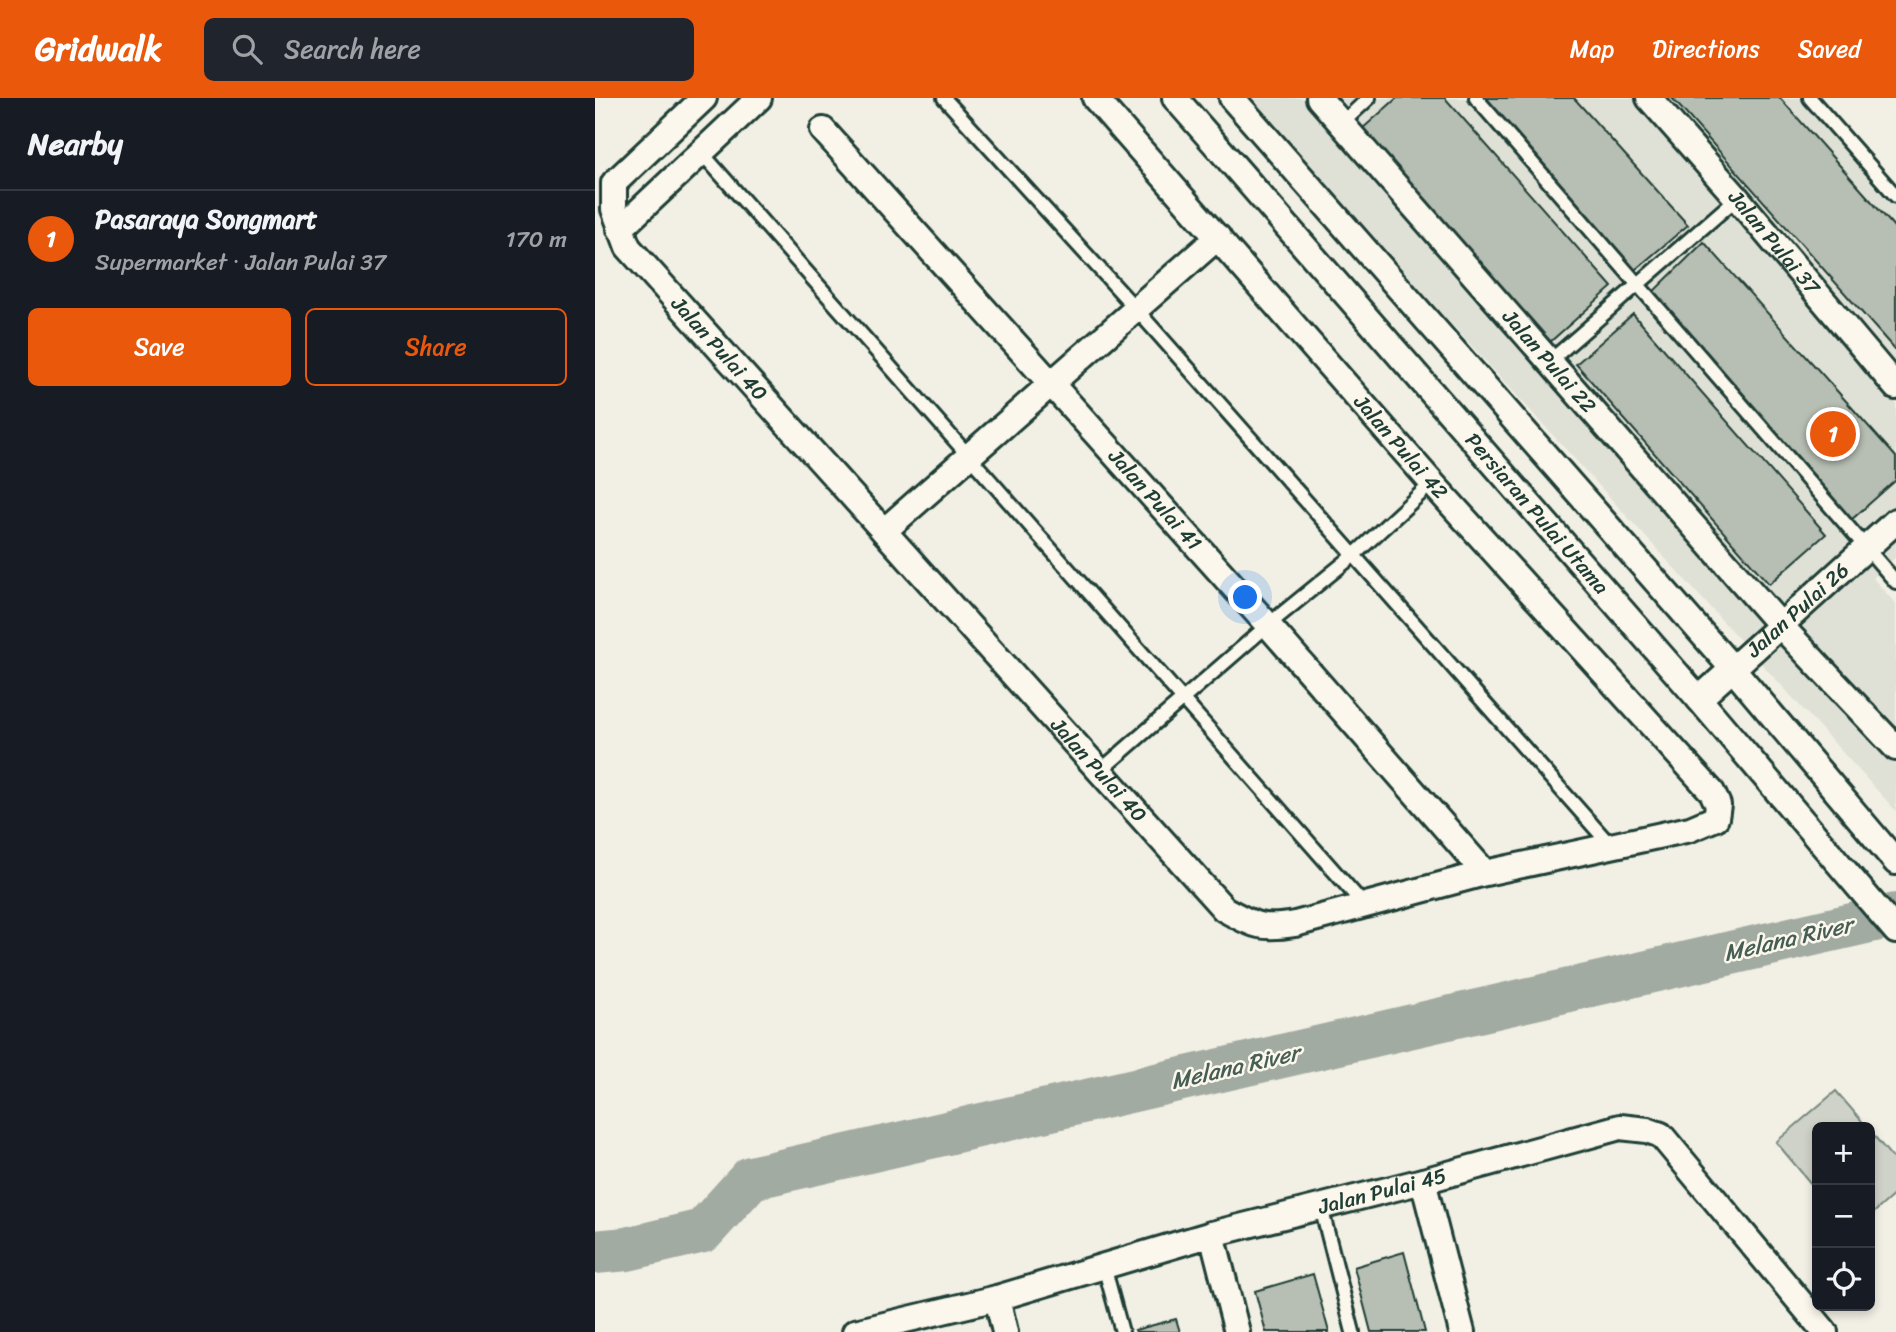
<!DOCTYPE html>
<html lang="en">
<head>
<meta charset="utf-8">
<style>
	:root { --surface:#171b24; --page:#20242c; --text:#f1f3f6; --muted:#9ea1a6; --line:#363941; --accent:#ea580c }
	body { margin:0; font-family:Sriracha,sans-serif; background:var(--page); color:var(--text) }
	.controls { position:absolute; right:21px; bottom:21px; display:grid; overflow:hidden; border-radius:10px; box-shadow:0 4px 10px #0003 }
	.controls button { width:63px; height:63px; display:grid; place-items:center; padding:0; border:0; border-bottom:2px solid var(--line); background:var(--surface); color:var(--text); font:35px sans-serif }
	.you { position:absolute; left:651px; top:500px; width:24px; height:24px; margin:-18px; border:5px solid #fff; border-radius:50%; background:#1a73e8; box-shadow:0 0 0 10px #1a73e833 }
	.badge { display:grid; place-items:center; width:46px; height:46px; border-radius:50%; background:var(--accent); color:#fff; font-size:23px; font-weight:700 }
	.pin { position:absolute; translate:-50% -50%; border:4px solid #fff; box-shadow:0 2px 7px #0006 }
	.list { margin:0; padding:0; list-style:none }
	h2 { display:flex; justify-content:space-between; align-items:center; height:91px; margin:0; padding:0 28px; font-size:30px }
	h2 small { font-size:23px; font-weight:400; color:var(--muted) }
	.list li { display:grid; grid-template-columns:46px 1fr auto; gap:21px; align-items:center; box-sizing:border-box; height:98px; padding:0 28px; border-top:2px solid var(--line) }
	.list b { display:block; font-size:26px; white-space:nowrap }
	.list p { margin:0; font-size:23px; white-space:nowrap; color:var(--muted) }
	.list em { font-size:23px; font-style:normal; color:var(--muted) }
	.actions { display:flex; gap:14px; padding:21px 28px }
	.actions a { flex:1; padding:16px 0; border:2px solid var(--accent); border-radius:10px; text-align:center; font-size:24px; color:var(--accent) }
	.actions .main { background:var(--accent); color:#fff }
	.icon { flex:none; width:38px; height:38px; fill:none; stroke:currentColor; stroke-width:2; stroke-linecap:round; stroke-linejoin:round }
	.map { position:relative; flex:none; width:1301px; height:1234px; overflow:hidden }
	header { display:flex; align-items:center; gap:42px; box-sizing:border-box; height:98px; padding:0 35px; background:var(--accent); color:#fff }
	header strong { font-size:33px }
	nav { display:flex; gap:38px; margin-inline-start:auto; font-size:24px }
	.search { width:490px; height:63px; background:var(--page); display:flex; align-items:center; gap:18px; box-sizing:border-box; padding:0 24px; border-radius:10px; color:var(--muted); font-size:26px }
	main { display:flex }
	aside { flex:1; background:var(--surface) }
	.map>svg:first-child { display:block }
	.built { fill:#e0e1d6 }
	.green { fill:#cfd2c8; stroke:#77887e; stroke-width:2 }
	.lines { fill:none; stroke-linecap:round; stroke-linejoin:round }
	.river { stroke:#a2aba1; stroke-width:44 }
	.building { fill:#b7beb3; stroke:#1f3d34; stroke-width:2 }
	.service-casing { stroke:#1f3d34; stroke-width:18 }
	.minor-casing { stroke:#1f3d34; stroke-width:30 }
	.service { stroke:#fbf7ec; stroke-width:12 }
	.minor { stroke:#fbf7ec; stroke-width:24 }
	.labels { text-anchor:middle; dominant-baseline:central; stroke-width:5; stroke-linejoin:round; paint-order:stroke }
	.street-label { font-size:21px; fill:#1f3d34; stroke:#fbf7ec }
	.water-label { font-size:23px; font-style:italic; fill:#465e55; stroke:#fbf7ec }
</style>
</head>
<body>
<header>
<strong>Gridwalk</strong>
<div class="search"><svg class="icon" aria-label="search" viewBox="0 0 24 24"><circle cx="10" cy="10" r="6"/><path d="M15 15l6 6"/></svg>Search here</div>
<nav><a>Map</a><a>Directions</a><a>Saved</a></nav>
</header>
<main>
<aside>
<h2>Nearby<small></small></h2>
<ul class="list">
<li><span class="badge">1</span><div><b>Pasaraya Songmart</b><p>Supermarket · Jalan Pulai 37</p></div><em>170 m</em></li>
</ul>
<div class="actions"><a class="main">Save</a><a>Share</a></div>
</aside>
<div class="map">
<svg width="1301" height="1234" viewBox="0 0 1301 1234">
	<rect width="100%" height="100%" fill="#f2f0e5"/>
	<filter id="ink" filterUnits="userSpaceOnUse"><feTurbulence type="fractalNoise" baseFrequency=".0143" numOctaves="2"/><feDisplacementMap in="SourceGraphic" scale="14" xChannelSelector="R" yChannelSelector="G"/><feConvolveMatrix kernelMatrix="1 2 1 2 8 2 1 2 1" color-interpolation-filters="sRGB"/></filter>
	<g filter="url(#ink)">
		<path class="built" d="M 650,0 L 1205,0 L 1301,105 L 1301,459 L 1278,480 L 1301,506 L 1301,713 Z"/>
		<path class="green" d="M 1241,993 L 1272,1029 L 1222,1029 L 1222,1093 L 1181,1044 Z
			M 1275,1033 L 1301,1064 L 1301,1095 L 1275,1118 Z"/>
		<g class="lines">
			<path class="river" d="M 0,1154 L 32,1151 L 108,1133 L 156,1080 L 1301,817"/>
		</g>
		<path class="building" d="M 802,0 L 850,0 L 1017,189 L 955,244 L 767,31 Z
			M 891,0 L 979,0 L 1093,127 L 1040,172 Z
			M 1077,0 L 1185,0 L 1301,131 L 1301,253 Z
			M 1109,144 L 1301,359 L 1301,382 L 1255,423 L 1056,196 Z
			M 1038,216 L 1231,436 L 1174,486 L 981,266 Z
			M 809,1154 L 830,1234 L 776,1234 L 759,1169 Z
			M 718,1176 L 734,1234 L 671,1234 L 660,1193 Z
			M 581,1221 L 585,1234 L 541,1234 L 540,1232 Z"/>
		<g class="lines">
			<defs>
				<path id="service" d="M 349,0 L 541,211 L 1016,748
					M 881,0 L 1301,484
					M 1215,0 L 1301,98
					M 746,26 L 774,0
					M 106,54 L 769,807
					M 955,263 L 1142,100
					M 505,673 L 673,527 L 759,457 L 837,385
					M 726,1109 L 758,1234
					M 509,1168 L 527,1234"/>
				<g id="minor">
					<path id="s1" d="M 109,0 L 19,85 L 19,111 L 33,149 L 629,811 C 659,827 665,832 700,826 L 890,775 L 1095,731 L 1121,720 L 1123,707 L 1117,694 L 837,385 L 500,0"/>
					<path id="s2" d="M 580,0 L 1104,601 L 1301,833"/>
					<path d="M 637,0 L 1138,571 L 1301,764"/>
					<path id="s3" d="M 724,0 L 1186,528 L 1301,650"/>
					<path id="s4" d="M 1054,0 L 1142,100 L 1301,289"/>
					<path id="s5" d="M 228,32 L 673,527 L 890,775"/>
					<path d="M 25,131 L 164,0"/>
					<path d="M 289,433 L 623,139"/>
					<path id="s6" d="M 1104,601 L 1301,423"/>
					<path d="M 828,1083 L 867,1234"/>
					<path d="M 617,1136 L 642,1234"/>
					<path d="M 402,1200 L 410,1234"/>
					<path id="s7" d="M 260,1234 L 402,1200 L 617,1136 L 828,1083 L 1025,1029 L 1052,1032 L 1066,1037 L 1230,1234"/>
				</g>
			</defs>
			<use href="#service" class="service-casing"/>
			<use href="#minor" class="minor-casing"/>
			<use href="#service" class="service"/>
			<use href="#minor" class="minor"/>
		</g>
	</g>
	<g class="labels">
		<g class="street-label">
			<text stroke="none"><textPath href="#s4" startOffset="191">Jalan Pulai 37</textPath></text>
			<text stroke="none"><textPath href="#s1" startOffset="327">Jalan Pulai 40</textPath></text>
			<text stroke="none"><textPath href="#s3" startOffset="350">Jalan Pulai 22</textPath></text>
			<text transform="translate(806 349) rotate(49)">Jalan Pulai 42</text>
			<text stroke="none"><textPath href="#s5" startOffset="497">Jalan Pulai 41</textPath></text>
			<text stroke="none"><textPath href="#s2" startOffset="551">Persiaran Pulai Utama</textPath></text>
			<text stroke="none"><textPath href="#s6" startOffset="133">Jalan Pulai 26</textPath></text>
			<text stroke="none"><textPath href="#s1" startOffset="894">Jalan Pulai 40</textPath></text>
			<text stroke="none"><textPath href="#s7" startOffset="546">Jalan Pulai 45</textPath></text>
		</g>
		<g class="water-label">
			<text transform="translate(1193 841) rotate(-13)">Melana River</text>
			<text transform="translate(640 969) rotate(-13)">Melana River</text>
		</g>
	</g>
</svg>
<div class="controls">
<button>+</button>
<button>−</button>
<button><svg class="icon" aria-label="locate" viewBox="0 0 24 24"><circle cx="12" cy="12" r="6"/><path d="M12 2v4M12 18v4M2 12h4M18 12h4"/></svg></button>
</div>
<div class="you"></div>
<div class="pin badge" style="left:1238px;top:336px">1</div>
</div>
</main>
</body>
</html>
